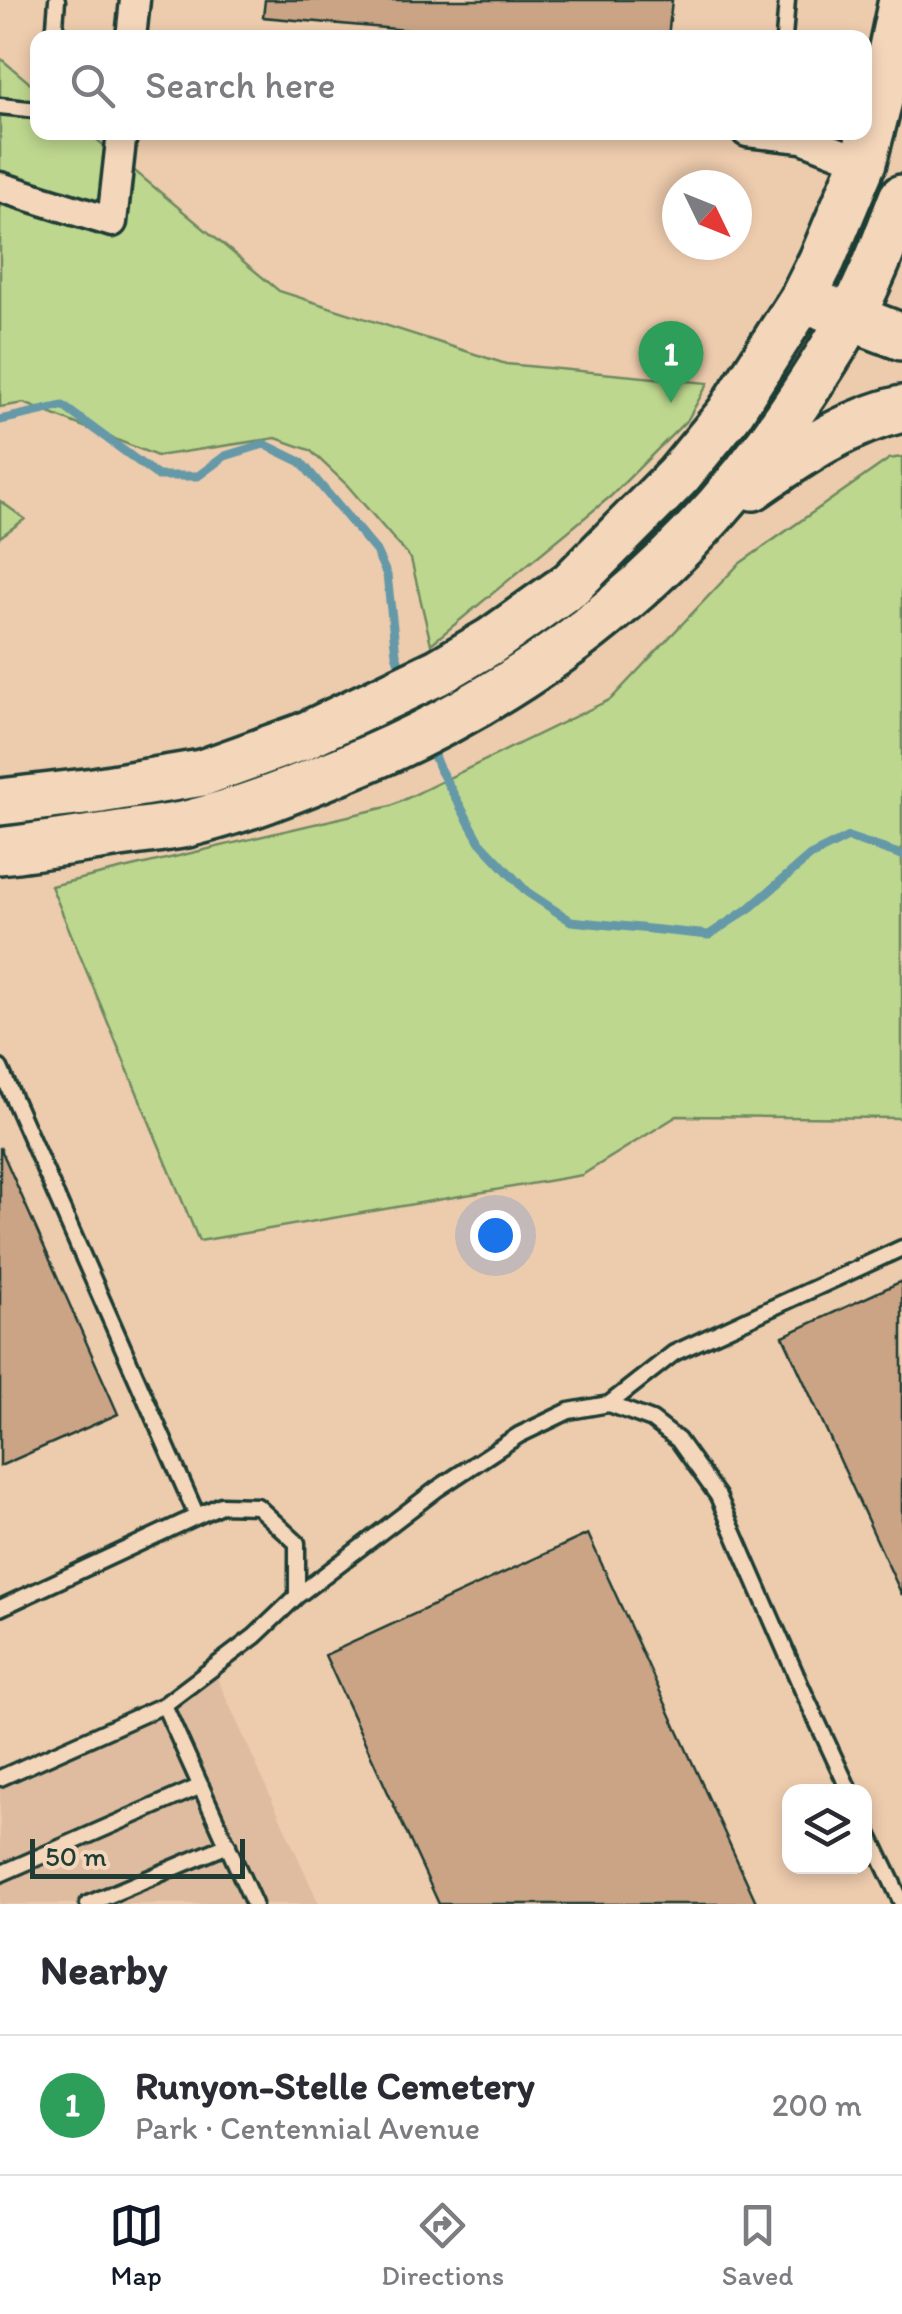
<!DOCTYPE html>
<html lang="en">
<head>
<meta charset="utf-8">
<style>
	:root { --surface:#fff; --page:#f2f2f3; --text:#2b2b33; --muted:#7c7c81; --line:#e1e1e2; --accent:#111827 }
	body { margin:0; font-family:Itim,sans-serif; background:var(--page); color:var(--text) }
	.controls { position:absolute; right:30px; bottom:30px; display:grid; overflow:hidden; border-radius:20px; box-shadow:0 5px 15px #0003 }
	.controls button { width:90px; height:90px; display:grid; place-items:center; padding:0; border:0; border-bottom:2px solid var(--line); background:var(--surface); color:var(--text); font:50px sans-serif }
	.compass { position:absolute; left:662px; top:170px; width:90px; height:90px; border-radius:50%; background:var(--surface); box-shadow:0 5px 15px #0003; rotate:133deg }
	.scale { position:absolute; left:30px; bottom:25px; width:215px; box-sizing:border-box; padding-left:10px; border:5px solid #1f3d34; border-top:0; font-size:28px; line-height:35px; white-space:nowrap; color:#1f3d34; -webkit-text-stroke:8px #f4d6ba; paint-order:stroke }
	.you { position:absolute; left:495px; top:1235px; width:35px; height:35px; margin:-25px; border:8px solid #fff; border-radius:50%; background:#1a73e8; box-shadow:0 0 0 15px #1a73e833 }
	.badge { display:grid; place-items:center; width:65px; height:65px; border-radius:50%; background:var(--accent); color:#fff; font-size:32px; font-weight:700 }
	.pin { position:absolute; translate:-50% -82px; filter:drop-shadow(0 2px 5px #0008) }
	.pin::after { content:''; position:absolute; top:52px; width:35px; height:30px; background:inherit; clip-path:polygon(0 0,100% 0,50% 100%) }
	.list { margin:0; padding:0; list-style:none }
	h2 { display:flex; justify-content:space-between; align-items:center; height:130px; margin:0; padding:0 40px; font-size:42px }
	h2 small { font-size:32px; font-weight:400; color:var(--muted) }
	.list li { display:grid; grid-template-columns:65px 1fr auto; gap:30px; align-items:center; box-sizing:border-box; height:140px; padding:0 40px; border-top:2px solid var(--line) }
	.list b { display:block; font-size:38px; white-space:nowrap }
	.list p { margin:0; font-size:32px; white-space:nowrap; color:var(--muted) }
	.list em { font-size:32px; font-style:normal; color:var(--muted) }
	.icon { flex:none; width:55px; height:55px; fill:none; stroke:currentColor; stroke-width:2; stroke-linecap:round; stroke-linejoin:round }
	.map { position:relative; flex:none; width:902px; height:1904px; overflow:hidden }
	.search { position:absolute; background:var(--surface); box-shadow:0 5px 15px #0003; left:30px; right:30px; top:30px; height:110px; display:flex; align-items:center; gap:25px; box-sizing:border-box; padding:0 35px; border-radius:20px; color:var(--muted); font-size:38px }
	.sheet { height:270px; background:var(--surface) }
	nav { display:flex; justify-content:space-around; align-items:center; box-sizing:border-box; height:140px; border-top:2px solid var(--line); background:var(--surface); font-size:28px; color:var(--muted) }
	nav a { display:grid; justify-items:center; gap:5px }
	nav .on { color:var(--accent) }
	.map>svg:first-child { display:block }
	.built { fill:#dfbc9f }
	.green { fill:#bed78e; stroke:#6e8a61; stroke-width:2.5 }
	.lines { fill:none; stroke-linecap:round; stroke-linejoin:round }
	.stream { stroke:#6599a8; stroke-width:9 }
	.building { fill:#cba486; stroke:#1f3d34; stroke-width:2.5 }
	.service-casing { stroke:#1f3d34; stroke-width:21 }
	.minor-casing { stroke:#1f3d34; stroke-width:35 }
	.trunk-casing { stroke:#1f3d34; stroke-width:52 }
	.service { stroke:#f4d6ba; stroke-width:14 }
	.minor { stroke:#f4d6ba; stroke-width:28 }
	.trunk { stroke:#f4d6ba; stroke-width:45 }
</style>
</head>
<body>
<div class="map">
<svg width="902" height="1904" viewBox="0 0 902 1904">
	<rect width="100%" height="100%" fill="#edcbad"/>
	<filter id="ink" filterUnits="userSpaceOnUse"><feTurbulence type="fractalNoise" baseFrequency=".01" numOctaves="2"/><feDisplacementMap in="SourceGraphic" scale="20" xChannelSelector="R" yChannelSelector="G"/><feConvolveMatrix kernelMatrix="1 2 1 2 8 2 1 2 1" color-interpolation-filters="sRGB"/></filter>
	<g filter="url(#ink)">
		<path class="built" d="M 214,1671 L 319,1904 L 0,1904 L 0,1768 Z"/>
		<path class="green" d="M 0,58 L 37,89 L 38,132 L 89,133 L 279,291 L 506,364 L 708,383 L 688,419 L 611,496 L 431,644 L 411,559 L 347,485 L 310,450 L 276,438 L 157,456 L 24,403 L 0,407 Z
			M 902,457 L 902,1118 L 677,1116 L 582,1175 L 199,1241 L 51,886 L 391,806 L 611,699 L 739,564 L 889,459 Z
			M 0,501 L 25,519 L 0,537 Z"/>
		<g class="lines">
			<path class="stream" d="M 0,420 L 63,406 L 158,476 L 198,476 L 225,456 L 264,444 L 301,462 L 376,551 L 387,575 L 396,654 L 403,675
				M 430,745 L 438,766 L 480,842 L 527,892 L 571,921 L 709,935 L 751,907 L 810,856 L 848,837 L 902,855"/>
		</g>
		<path class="building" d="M 265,0 L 672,0 L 668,38 L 496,38 L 263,17 Z
			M 0,1147 L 118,1414 L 0,1466 Z
			M 902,1281 L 902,1595 L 783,1336 Z
			M 588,1534 L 757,1904 L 439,1904 L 325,1655 Z"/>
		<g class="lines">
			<defs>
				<path id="service" d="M 54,38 L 57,0
					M 784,38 L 787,0
					M 0,106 L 38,110
					M 0,1068 L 197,1516
					M 609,1404 L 674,1353 L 902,1248
					M 297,1596 L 437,1489 L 519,1435 L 569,1411 L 609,1404 L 652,1420 L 678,1440 L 718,1496 L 803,1691 L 850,1792
					M 0,1608 L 221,1505 L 257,1506 L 297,1543 L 297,1596 L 255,1636 L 164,1705 L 0,1778
					M 164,1705 L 254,1904
					M 864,1823 L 902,1903
					M 0,1874 L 201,1786
					M 88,1904 L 228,1845"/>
				<path id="minor" d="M 131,38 L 135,0
					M 747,132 L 802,138 L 863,162
					M 0,187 L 112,222 L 122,132"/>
				<path id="trunk" d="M 824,307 L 902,337
					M 753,487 C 800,454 846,422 902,409
					M 0,802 L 94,791 L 202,773 L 302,737 L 440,671 L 491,641 L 571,584 L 678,476 L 729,414 L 803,298 L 822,260 L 863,162 L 889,62 L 902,0
					M 0,851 C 42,846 85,839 127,833 C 147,830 167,828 187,824 C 241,811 293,790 344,769 C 536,691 690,568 804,393 C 827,358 851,321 868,282 C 881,255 891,226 902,198"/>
			</defs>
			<use href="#service" class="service-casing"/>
			<use href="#minor" class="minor-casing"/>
			<use href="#trunk" class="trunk-casing"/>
			<use href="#service" class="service"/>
			<use href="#minor" class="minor"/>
			<use href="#trunk" class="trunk"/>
		</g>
	</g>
</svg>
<div class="controls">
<button><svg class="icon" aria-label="layers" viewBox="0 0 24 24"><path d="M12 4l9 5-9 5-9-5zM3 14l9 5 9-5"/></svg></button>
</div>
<svg class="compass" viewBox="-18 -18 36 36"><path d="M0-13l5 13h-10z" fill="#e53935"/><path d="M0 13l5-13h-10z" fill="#7c7c81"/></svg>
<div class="scale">50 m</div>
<div class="you"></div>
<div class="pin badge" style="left:671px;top:403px;background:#2e9e5b">1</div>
<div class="search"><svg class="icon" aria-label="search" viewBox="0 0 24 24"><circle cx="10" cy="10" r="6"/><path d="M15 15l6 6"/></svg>Search here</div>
</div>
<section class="sheet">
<h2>Nearby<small></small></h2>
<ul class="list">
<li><span class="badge" style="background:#2e9e5b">1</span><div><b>Runyon-Stelle Cemetery</b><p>Park · Centennial Avenue</p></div><em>200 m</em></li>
</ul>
</section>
<nav>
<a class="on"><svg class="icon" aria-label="map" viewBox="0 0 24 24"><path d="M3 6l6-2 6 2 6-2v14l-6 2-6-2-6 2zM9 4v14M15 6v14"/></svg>Map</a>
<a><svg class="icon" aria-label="directions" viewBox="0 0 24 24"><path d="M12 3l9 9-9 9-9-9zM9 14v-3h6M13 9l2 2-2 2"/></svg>Directions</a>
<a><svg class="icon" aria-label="saved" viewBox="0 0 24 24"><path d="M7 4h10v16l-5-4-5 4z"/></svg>Saved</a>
</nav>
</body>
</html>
